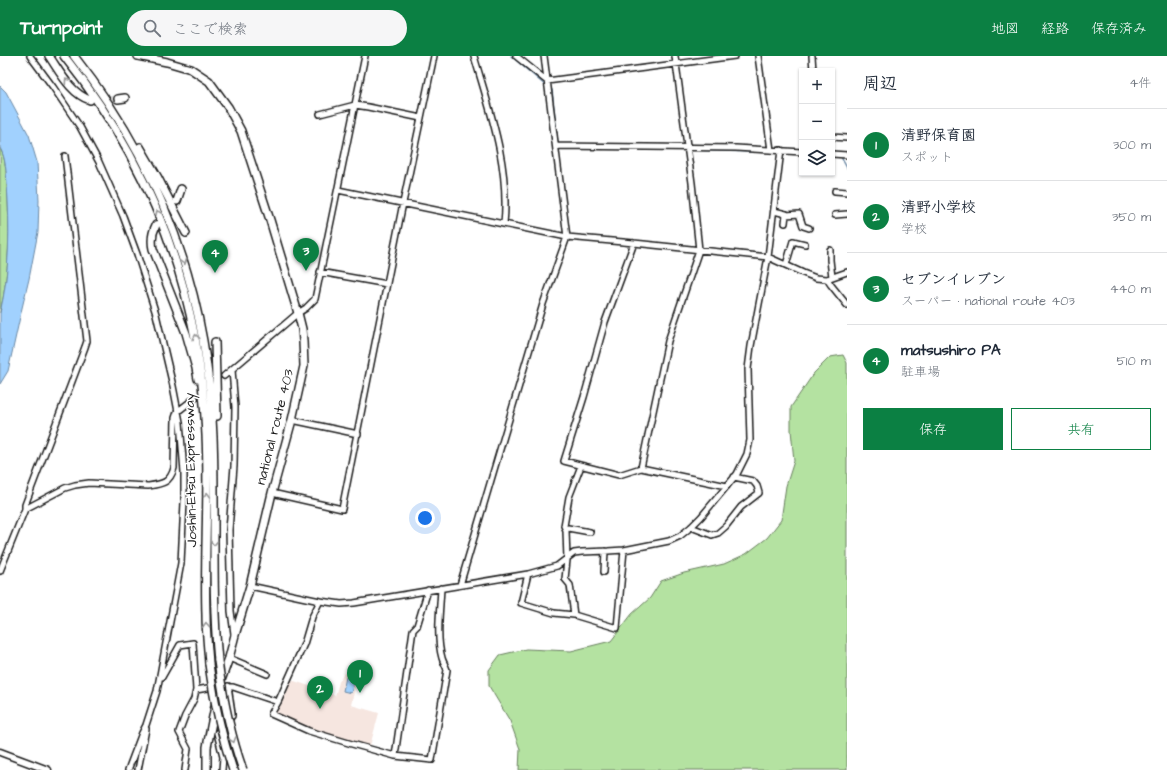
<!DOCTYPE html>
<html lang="ja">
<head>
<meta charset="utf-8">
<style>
	:root { --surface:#fff; --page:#f6f6f7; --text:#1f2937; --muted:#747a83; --line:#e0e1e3; --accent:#0b8043 }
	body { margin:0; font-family:"Architects Daughter","Klee One",sans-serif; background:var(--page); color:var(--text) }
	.controls { position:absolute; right:12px; top:12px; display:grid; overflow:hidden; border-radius:0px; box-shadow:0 1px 3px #0004 }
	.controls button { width:36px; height:36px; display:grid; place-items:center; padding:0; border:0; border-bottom:1px solid var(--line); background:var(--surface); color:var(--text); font:20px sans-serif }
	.you { position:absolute; left:425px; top:462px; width:14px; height:14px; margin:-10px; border:3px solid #fff; border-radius:50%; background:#1a73e8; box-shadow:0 0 0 6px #1a73e833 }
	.badge { display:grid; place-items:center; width:26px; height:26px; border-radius:50%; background:var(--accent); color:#fff; font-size:13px; font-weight:700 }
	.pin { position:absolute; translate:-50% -33px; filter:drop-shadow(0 1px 2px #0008) }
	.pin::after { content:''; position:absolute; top:21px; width:14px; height:12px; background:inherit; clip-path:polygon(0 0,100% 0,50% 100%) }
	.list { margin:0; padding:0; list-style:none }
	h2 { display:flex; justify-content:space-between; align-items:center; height:52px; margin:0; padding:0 16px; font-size:17px }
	h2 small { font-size:13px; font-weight:400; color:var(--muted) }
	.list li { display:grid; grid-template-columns:26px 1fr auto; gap:12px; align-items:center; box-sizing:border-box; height:72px; padding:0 16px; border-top:1px solid var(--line) }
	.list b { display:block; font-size:15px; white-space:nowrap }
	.list p { margin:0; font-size:13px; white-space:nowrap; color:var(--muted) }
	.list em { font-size:13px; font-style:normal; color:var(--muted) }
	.actions { display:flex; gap:8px; padding:12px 16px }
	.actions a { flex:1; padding:9px 0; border:1px solid var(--accent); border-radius:0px; text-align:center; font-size:14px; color:var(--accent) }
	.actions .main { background:var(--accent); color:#fff }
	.icon { flex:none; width:22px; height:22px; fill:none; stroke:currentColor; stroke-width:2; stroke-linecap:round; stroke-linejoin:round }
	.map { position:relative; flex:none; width:847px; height:714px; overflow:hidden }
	header { display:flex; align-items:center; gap:24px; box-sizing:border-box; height:56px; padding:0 20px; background:var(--accent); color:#fff }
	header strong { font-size:19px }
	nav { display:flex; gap:22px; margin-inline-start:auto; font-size:14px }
	.search { width:280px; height:36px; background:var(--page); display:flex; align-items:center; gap:10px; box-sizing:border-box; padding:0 14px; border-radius:22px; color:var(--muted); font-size:15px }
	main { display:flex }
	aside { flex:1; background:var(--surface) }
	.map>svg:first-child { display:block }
	.built { fill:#f6e6e0 }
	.green { fill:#b4e2a1; stroke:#687f5e }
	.water { fill:#a1d1fe; stroke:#6c89a4 }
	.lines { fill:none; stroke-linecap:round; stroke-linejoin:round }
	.stream { stroke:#6c89a4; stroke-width:1.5 }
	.highway-tunnel { stroke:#ddd; stroke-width:7; stroke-dasharray:7 3.5; stroke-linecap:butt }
	.minor-casing { stroke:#1c1c1c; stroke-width:8 }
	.major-casing { stroke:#1c1c1c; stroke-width:9 }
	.highway-casing { stroke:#1c1c1c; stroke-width:10 }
	.minor { stroke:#fff; stroke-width:5 }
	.major { stroke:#fff; stroke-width:6 }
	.highway { stroke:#fff; stroke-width:7 }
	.highway-bridge-casing { stroke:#1c1c1c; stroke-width:10; stroke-linecap:butt }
	.highway-bridge { stroke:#fff; stroke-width:7 }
	.oneway { stroke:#999 }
	.labels { text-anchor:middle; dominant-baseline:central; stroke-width:3; stroke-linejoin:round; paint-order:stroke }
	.street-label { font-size:14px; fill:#1c1c1c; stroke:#fff }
</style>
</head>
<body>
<header>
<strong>Turnpoint</strong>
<div class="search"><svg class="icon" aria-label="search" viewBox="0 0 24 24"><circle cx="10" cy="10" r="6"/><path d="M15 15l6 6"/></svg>ここで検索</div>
<nav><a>地図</a><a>経路</a><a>保存済み</a></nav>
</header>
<main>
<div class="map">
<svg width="847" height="714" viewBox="0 0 847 714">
	<rect width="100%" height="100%" fill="#fff"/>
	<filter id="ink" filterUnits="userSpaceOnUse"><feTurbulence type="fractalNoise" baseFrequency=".025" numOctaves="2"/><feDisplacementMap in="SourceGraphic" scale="8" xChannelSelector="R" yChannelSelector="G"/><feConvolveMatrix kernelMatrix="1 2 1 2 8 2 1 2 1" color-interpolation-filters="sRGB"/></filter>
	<g filter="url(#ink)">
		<path class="built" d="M 344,617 L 358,620 L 351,649 L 379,657 L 370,690 L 310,674 L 275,657 L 288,623 L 328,636 L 335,640 L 339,626 Z"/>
		<path class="green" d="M 0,92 C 6,102 6,117 7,128 C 10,171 10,215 0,257 Z
			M 843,299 L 847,307 L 847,714 L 519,714 L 520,693 L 510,665 L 489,630 L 489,614 L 500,599 L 526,593 L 571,595 L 611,585 L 632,558 L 650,542 L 661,525 L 684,517 L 724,508 L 746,498 L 767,482 L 781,464 L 786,430 L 794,405 L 791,374 L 791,351 L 814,317 L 830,301 Z"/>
		<path class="water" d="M 0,30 L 6,36 L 29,79 L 37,106 L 39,144 L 38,176 L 29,223 L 22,252 L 8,315 L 0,328 L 0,257 C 10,215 10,171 7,128 C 6,117 6,102 0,92 Z
			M 346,621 L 355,623 L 351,637 L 343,635 Z"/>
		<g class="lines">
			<path class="stream" d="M 511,0 L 546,30
				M 551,33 L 552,34 L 558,88
				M 558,92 L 686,94
				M 690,94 L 754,96
				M 833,101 L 841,101 L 847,112"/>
			<path class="highway-tunnel" d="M 100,44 L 118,43"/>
			<defs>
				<path id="minor" d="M 30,0 L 53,31 L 80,71 L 99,106 L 123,160 L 137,198 L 156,258 L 173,330 L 180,366 L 184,416 L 184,446 L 181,507 L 157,635 L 146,669 L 142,677 L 128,714
					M 474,0 C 490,55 510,110 504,168
					M 516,0 L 547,25 L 735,0
					M 758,0 L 771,94
					M 812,0 L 813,15
					M 320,58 L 355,49 L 368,51 L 421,62
					M 832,81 L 847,82
					M 556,90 L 736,92 L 802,96
					M 832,98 L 847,99
					M 338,134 L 567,181 L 634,187 L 768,201 L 803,217 L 816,222 L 827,223 L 847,216
					M 835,135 L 847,136
					M 774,155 L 786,158 L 785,167
					M 786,159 L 799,158 L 803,170 L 809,172
					M 835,159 L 847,158
					M 634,187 L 605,266 L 584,341 L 564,405 L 619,419 L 641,412 L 727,430
					M 830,194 L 830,204 L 832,221
					M 786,209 L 793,185 L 805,188
					M 320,216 L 387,228
					M 827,223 L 831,229 L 847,249
					M 232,314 L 235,351 L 234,410 L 229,474 L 231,555 L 234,578
					M 224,320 L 298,257 L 306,252 L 315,243 L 365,0
					M 292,364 L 358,378
					M 641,412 L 668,285 L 699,194 L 692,127 L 675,0
					M 272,437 L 342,453 L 403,147 L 434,0
					M 25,453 L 25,449 L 85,291 L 87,285 L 65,100
					M 691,471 L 712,479 L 718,477 L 726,470 L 741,451 L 759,437 L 757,430 L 753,425 L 734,421
					M 566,474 L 568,472 L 590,476
					M 0,515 L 25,453 L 65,432 L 75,429 L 89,427 L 148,430 C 162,428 170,427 174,412 L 175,362 L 177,356 L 195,342
					M 604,516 L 605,495
					M 528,518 L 521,547 L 554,557 L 574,559 L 617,572 L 624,494
					M 460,529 L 543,248 L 567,181 L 544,0
					M 250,530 L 320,545 L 341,548 L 354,547 L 528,518 L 557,510 L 574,497 L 582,496 L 608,495 L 624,494 L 669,485 L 680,480 L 691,471 L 701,461 L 737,418 L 747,398 L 750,384 L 748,313 L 751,290 L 768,201 L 781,94
					M 574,559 L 570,529 L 565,523 L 567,504 L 566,474 L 564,470 L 569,441 L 581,410
					M 229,602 L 267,618
					M 162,621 L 180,589 L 193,587 L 196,634 L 194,643 L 185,660 L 179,676 L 188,693 L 185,714
					M 196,634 L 219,630 L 233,631 L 278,646 L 304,588 L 312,561 L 320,545
					M 278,646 L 271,658 L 309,675 L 352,688 L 395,700 L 432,704 L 447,614 C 446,610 443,606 442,602 C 436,581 440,554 441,532
					M 395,700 L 413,574 L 417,570 L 428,534
					M 138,714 L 146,673
					M 222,714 L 223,701 L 217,677 L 232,660 L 232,657 L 228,630"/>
				<path id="major" d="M 0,696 L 48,714"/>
				<path id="highway" d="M 49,0 C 60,16 71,38 90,44
					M 64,0 C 153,111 200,237 206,379 C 209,439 204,499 206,559 C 206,576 208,592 209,608
					M 74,0 C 162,111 208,240 213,381 C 216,455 211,530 218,605
					M 138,0 L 167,6 L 191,13 L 209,25 L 228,51 L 241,75 L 270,164 L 298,257 L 302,273 L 303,285 L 304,310 L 292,364 L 272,437 L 250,530 L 235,579 L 229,602 L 219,630 L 207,691 L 207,714
					M 118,43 L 125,42
					M 140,91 L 158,122 L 186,177
					M 177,145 L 181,133
					M 156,169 C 152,177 151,184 153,193 L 186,277 L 196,312 L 198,323
					M 215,286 L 217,360"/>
			</defs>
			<use href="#minor" class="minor-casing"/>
			<use href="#major" class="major-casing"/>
			<use href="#highway" class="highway-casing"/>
			<use href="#minor" class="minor"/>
			<use href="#major" class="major"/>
			<use href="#highway" class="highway"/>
			<defs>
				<path id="highway-bridge" d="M 218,605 C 223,642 230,678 243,714
					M 209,608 C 214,644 221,679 233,714"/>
			</defs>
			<use href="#highway-bridge" class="highway-bridge-casing"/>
			<use href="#highway-bridge" class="highway-bridge"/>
		</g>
		<defs><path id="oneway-chevron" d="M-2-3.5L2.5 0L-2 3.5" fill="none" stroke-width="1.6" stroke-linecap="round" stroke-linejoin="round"/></defs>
		<g class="oneway">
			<use href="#oneway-chevron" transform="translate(67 25) rotate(-125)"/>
			<use href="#oneway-chevron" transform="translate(158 157) rotate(-112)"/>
			<use href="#oneway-chevron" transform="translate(184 206) rotate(72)"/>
			<use href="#oneway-chevron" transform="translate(196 281) rotate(-101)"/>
			<use href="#oneway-chevron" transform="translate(207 439) rotate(-89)"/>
			<use href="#oneway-chevron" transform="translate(214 487) rotate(91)"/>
			<use href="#oneway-chevron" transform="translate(206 569) rotate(-93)"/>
			<use href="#oneway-chevron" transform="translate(233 684) rotate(73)"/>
		</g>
	</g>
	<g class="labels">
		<g class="street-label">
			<text transform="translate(275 371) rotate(-76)">national route 403</text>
			<text transform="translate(191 414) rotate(-91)">Joshin-Etsu Expressway</text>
		</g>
	</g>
</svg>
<div class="controls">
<button>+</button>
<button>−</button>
<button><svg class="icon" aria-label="layers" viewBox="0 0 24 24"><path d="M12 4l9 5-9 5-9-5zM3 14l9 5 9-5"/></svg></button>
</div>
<div class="you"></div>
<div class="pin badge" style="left:360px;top:637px">1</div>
<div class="pin badge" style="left:320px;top:653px">2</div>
<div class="pin badge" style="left:306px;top:215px">3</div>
<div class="pin badge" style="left:215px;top:217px">4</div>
</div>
<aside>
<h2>周辺<small>4件</small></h2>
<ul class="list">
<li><span class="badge">1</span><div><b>清野保育園</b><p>スポット</p></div><em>300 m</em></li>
<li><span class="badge">2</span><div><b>清野小学校</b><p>学校</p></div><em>350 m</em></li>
<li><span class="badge">3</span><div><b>セブンイレブン</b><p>スーパー · national route 403</p></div><em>440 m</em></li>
<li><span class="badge">4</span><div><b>matsushiro PA</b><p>駐車場</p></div><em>510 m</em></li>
</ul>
<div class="actions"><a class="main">保存</a><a>共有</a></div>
</aside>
</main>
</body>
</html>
